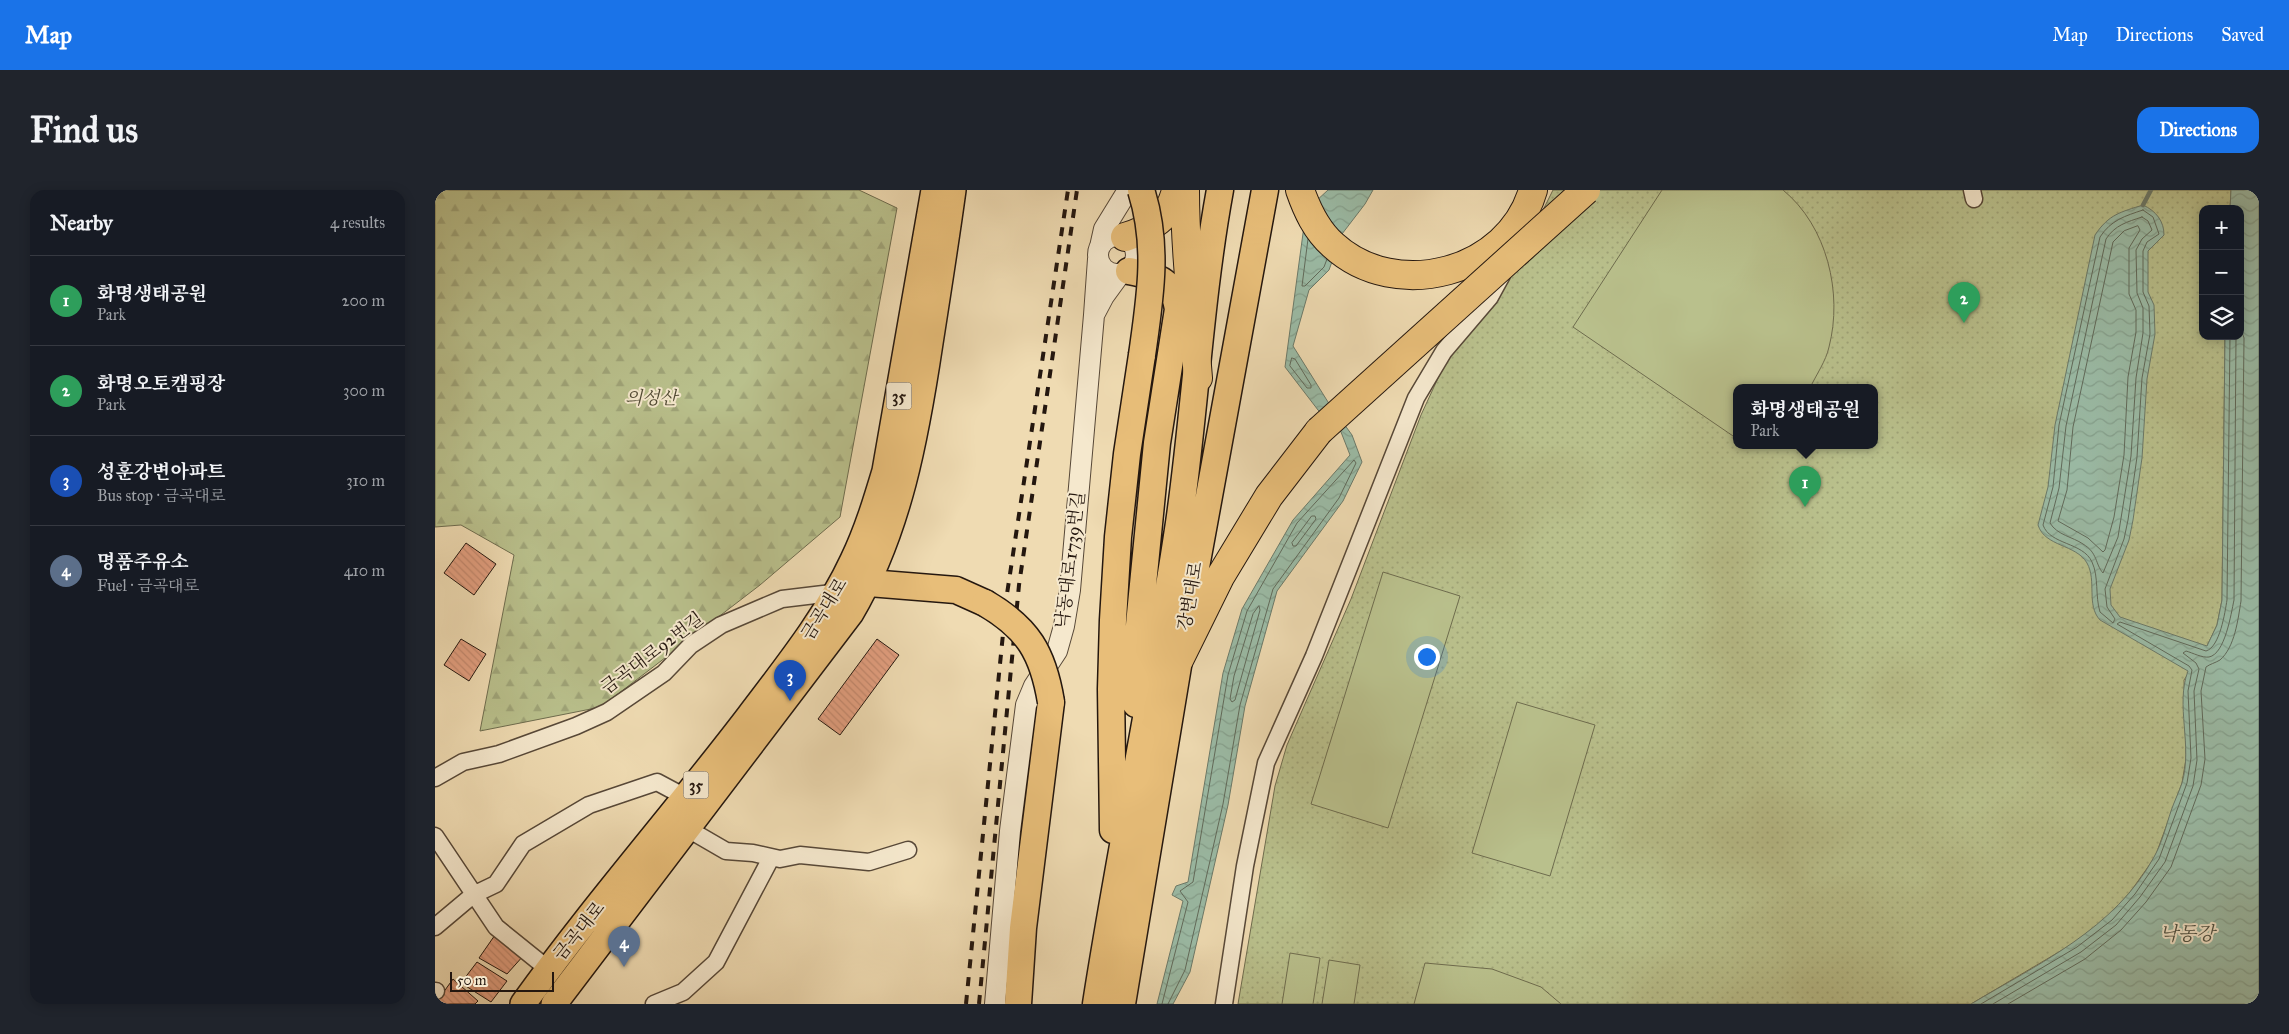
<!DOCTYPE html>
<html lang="en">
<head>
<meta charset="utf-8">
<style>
	:root { --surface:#171b24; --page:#20242c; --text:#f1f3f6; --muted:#9ea1a6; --line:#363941; --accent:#1a73e8 }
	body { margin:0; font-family:"IM FELL Great Primer","Noto Serif KR",serif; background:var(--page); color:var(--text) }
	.controls { position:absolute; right:15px; top:15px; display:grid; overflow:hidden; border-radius:10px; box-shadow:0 2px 12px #0003 }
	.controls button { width:45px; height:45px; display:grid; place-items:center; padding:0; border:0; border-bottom:1px solid var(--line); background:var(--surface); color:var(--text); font:25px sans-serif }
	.scale { position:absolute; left:15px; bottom:12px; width:104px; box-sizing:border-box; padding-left:5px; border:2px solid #24170f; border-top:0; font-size:14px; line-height:18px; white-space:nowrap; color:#24170f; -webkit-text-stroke:4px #f5e8cd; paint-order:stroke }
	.you { position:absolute; left:991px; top:466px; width:18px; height:18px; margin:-12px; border:4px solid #fff; border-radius:50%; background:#1a73e8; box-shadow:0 0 0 8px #1a73e833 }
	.badge { display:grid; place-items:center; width:32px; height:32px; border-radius:50%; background:var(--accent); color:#fff; font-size:16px; font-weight:700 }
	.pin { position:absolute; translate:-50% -41px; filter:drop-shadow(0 1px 2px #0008) }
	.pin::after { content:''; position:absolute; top:26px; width:18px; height:15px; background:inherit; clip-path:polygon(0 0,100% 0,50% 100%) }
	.popup { position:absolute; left:1298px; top:194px; width:145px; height:65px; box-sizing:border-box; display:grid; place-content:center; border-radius:10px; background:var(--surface); filter:drop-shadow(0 1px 4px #0005); font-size:16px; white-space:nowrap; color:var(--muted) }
	.popup b { font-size:19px; color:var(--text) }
	.popup::after { content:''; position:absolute; left:50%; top:100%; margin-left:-10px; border:10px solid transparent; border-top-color:var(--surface) }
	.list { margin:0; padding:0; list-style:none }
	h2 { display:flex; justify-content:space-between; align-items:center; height:65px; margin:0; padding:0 20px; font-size:21px }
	h2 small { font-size:16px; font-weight:400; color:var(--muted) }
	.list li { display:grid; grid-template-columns:32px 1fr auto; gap:15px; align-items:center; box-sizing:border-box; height:90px; padding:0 20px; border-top:1px solid var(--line) }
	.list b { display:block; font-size:19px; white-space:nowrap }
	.list p { margin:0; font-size:16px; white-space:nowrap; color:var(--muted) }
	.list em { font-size:16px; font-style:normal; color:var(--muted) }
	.icon { flex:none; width:28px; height:28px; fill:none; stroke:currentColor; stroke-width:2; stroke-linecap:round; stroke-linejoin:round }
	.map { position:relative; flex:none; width:1824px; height:814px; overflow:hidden; border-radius:15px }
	header { display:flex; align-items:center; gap:30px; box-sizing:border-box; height:70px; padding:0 25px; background:var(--accent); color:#fff }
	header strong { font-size:24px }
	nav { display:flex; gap:28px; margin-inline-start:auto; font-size:18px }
	.intro { display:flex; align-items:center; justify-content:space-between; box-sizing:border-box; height:120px; padding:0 30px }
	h1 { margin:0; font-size:35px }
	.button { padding:12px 22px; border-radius:15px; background:var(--accent); color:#fff; font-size:18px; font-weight:700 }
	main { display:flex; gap:30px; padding:0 30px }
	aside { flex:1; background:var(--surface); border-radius:15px; box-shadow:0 2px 12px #0003 }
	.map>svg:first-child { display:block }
	.forest { fill:url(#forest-firs); stroke:#6e6c4e }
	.park { fill:url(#park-dots); stroke:#6e6c4e; fill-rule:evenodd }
	.pitch { fill:#b9c08c; stroke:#6e6c4e }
	.water { fill:url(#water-waves); stroke:#6b7a6a }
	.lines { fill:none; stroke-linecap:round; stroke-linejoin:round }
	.shore { stroke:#606a5b; stroke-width:1 }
	.stream { stroke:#6b7a6a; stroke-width:4.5 }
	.building { fill:url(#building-back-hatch); stroke:#24170f }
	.minor-casing { stroke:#574838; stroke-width:19 }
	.tertiary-casing { stroke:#574838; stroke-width:22 }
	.primary-casing { stroke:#24170f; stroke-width:28 }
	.trunk-casing { stroke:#24170f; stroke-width:29 }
	.motorway-casing { stroke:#24170f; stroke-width:30 }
	.minor { stroke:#f5e8cd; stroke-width:16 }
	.tertiary { stroke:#f5e8cd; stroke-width:20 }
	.primary { stroke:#e8be79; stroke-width:25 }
	.trunk { stroke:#e8be79; stroke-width:26 }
	.motorway { stroke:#e8be79; stroke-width:28 }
	.rail { stroke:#24170f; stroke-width:4; stroke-dasharray:9 9; stroke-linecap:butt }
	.trunk-bridge-casing { stroke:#24170f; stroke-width:29; stroke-linecap:butt }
	.motorway-bridge-casing { stroke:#24170f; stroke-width:30; stroke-linecap:butt }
	.trunk-bridge { stroke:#e8be79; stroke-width:26 }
	.motorway-bridge { stroke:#e8be79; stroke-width:28 }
	.labels { text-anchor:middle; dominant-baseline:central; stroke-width:4; stroke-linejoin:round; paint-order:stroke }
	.shield { fill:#f5e8cd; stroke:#635648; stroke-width:1 }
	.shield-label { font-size:16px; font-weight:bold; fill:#24170f }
	.park-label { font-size:18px; font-style:italic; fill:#514a34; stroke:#f5e8cd }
	.street-label { font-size:18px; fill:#24170f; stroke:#f5e8cd }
	.water-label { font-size:19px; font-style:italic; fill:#4e5144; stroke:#f5e8cd }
</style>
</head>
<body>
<header>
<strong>Map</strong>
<nav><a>Map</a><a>Directions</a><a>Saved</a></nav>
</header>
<div class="intro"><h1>Find us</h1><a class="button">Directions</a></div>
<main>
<aside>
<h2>Nearby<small>4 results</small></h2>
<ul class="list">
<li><span class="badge" style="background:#2e9e5b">1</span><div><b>화명생태공원</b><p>Park</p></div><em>200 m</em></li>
<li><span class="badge" style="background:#2e9e5b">2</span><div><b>화명오토캠핑장</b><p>Park</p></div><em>300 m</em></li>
<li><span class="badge" style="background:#1a4fb4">3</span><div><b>성훈강변아파트</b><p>Bus stop · 금곡대로</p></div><em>310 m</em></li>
<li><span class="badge" style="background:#5c6f8a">4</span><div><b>명품주유소</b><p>Fuel · 금곡대로</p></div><em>410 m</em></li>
</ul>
</aside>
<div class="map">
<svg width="1824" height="814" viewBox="0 0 1824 814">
	<defs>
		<pattern id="forest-firs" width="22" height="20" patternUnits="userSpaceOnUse" patternTransform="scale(1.25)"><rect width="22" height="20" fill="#b9c08c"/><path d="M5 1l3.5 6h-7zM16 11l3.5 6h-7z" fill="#9fa478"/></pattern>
		<pattern id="park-dots" width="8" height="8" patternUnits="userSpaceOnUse" patternTransform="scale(1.25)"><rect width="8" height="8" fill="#b9c08c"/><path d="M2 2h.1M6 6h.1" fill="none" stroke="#9fa478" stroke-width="1.8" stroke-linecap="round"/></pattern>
		<pattern id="water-waves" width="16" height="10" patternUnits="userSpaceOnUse" patternTransform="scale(1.25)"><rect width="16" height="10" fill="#9bbca7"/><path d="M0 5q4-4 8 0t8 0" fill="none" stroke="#85a18f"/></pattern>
		<pattern id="building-back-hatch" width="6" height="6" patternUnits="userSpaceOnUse" patternTransform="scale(1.25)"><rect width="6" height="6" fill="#e39f80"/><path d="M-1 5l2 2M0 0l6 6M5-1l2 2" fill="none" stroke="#c3886d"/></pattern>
	</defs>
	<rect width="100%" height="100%" fill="#efdbb2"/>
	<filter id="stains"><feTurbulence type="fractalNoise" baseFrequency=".004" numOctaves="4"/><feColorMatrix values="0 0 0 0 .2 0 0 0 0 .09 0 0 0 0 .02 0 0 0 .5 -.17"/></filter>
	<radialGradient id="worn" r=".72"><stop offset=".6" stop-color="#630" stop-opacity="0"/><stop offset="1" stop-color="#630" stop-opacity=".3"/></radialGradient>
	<path class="forest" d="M 0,0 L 424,0 L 462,18 L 405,327 L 325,395 L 166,517 L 45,541 L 79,365 L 26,335 L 0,337 Z"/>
	<path class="park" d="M 1118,0 L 1796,0 L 1795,19 L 1768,19 L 1768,146 L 1790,146 L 1787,410 L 1782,435 L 1772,456 L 1749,490 L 1751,569 L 1747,593 L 1720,667 L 1696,701 L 1674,726 L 1639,753 L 1536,814 L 803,814 L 840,596 L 852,555 L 916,409 L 986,225 L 1016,160 L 1061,114 ZM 1301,198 L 1439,198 L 1439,256 L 1301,256 Z"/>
	<path class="pitch" d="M 1227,0 L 1348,0 C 1392,36 1408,103 1394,157 C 1391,171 1381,185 1375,198 L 1301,198 L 1301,248 L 1138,137 Z
		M 948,382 L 1025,406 L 953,638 L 876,614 Z
		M 1082,512 L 1160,535 L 1115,686 L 1037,663 Z
		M 855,763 L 885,768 L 878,814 L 847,814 Z
		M 894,770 L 925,775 L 919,814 L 887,814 Z
		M 990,773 L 1057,779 L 1106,797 L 1126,814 L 979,814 Z"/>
	<path class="water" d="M 893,0 L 938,0 L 930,14 L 907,44 L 894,80 L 874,100 L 858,156 L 893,212 L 917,245 L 927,272 L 908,311 L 842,401 L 810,516 L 793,615 L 755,782 L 738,814 L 722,814 L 748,711 L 737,705 L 741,696 L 753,692 L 788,483 L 807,419 L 858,330 L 915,265 L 906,242 L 883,220 L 850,177 L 869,36 L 880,12 Z
		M 1796,0 L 1824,0 L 1824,814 L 1536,814 C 1603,774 1680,739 1719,667 C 1727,653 1731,636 1736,621 C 1739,612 1744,602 1747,593 C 1758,556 1740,515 1753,481 L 1665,430 C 1651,415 1662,391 1652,373 C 1641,354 1610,357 1603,335 L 1613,297 L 1620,235 L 1660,45 C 1674,24 1686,22 1708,15 C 1721,21 1729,31 1729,45 L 1713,61 L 1713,102 L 1719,115 L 1720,144 L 1712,189 L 1707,268 L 1698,330 L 1694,350 L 1675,399 L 1676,415 L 1685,427 L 1772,456 L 1782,435 L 1787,410 L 1790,146 L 1805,146 L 1805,19 L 1795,19 Z"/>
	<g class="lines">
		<path class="shore" d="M 1708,20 L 1718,27 L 1724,44 L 1712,52 L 1708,61 L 1708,102 L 1714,116 L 1715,144 L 1707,188 L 1702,267 L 1693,330 L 1689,349 L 1670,399 L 1672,417 L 1680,429 L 1678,433 L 1665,422 C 1660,406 1664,387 1657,372 C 1648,352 1615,355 1608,335 L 1618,297 L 1624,235 L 1665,47 C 1676,30 1690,26 1708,20 Z
			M 1707,27 L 1713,31 L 1717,40 L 1707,49 L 1701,60 L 1702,103 L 1708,118 L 1708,143 L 1701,188 L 1696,266 L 1683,347 L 1668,383 C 1660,374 1663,363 1648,354 C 1638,347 1622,345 1615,333 L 1624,298 L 1631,236 L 1671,49 C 1680,35 1692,32 1707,27 Z
			M 1703,36 L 1705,40 L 1694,58 L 1694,104 L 1701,120 L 1701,142 L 1693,187 L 1689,265 L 1679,327 L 1670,360 L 1668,362 L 1653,348 L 1623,331 L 1632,300 L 1638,237 L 1678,52 L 1689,41 Z
			M 873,49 L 867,96 L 870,96 L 889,77 L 892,69
			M 857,168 L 860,169 L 876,195 L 876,198 L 872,198 L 855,176 Z
			M 877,326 L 880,326 L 881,329 L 861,356 L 858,356 L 857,353 Z
			M 824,416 L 825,420 L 800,510 L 797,512 L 795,509 L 799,486 L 818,424 Z
			M 727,814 L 753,712 L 745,701 L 758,692 L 793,485 L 812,421 L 862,333 L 919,270 L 921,273 L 904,308 L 838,399 L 805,515 L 788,614 L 750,780 L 733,814
			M 1546,814 L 1642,757 L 1677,730 L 1700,704 L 1724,669 L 1752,593 L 1756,568 L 1753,501 L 1757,480 L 1754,476 L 1682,434 L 1685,432 L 1771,461 C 1785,457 1790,422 1792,410 L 1795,146
			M 1558,814 L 1646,762 L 1681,735 L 1705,707 L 1730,672 L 1758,596 L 1762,570 L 1759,501 L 1764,479 L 1761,473 L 1748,463 L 1751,461 C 1758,463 1767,468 1774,467 C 1790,464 1796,424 1799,410 L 1801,146
			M 1573,814 L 1650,769 L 1686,740 L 1711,712 L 1736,677 L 1766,595 L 1770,569 L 1766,501 L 1771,477 C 1775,474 1780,473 1785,470 C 1800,457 1803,429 1806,411 L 1809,148 L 1805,136"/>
		<path class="stream" d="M 1708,15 L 1716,0"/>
	</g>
	<path class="building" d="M 31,353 L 61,374 L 39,405 L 9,383 Z
		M 26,449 L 51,464 L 34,491 L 9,475 Z
		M 442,449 L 464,465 L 405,545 L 383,529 Z
		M 60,745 L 89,765 L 72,784 L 44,768 Z
		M 42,772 L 72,791 L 56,812 L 26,793 Z
		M 18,789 L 43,811 L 40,814 L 0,814 Z"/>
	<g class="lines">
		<defs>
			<path id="minor" d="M 1537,0 L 1539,9
				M 0,588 L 28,572 L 64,564 L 141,536 L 172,522 L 229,483 L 256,455 L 286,435 L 347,409 L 405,402
				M 253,639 L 291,661 L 318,663 L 345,669 L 365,665 L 434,672 L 473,660
				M 0,646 L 61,737 L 113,779
				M 0,737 L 38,705 L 61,694 L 88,654 L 154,615 L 222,592 L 252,608
				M 0,801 L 1,801
				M 219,814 L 248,802 L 281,772 L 336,668
				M 789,814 L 810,676 L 831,573 L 879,466 L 981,208 L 1009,161 L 1055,107 L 1067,85"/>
			<path id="tertiary" d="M663 65a19 19 0 1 1 38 0a19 19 0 1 1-38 0Z
				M 665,57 L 669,39 L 693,0
				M 663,69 L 659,125 L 669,106 L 685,84
				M 560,814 L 575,641 L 591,515 L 599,496 L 622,461 L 629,436 L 635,400 L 659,125"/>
			<path id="primary" d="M 88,814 C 159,715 240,623 314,526 C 351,477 392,426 418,370 C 432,341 441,311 450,281 L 499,0
				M 119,814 L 416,423 C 464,341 481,247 495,153 C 503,102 511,51 518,0"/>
			<path id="trunk" d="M 694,81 C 721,87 738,88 743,119 L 722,253 L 702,455 L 701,514
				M 434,393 L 521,400 L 550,413
				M 678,640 L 676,499 L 678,430 L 683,347 L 692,264 L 707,165
				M 583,814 L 588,738 L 616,512
				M 661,814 C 686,653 720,494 744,333 C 760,222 765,109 785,0
				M 687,814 L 744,470 L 830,0"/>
			<path id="motorway" d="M 750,0 C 750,63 758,125 763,188
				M 865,0 C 872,20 881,40 898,55 C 961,113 1074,83 1098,0
				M 690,47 C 716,39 735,28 741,0
				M 744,470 L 785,387 L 834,306 L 884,241"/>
		</defs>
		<use href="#minor" class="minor-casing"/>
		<use href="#tertiary" class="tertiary-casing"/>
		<use href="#primary" class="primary-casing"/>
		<use href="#trunk" class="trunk-casing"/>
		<use href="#motorway" class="motorway-casing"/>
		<use href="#minor" class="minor"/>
		<use href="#tertiary" class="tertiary"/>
		<use href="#primary" class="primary"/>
		<use href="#trunk" class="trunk"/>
		<use href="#motorway" class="motorway"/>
		<path class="rail" d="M 531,814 L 572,404 L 633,0
			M 544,814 L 584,395 L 642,0"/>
		<defs>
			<path id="trunk-bridge" d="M 706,0 C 724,56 715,108 707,165
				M 550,413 C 593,438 608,463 616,512"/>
			<path id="motorway-bridge" d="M 884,241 L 1151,0"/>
		</defs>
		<use href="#trunk-bridge" class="trunk-bridge-casing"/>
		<use href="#motorway-bridge" class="motorway-bridge-casing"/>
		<use href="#trunk-bridge" class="trunk-bridge"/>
		<use href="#motorway-bridge" class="motorway-bridge"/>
	</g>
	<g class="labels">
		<g class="shield">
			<rect x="451.5" y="192.5" width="25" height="27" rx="4"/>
			<rect x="248.5" y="581.5" width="25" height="27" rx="4"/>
		</g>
		<g class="shield-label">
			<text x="464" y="206">35</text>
			<text x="261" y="595">35</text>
		</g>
		<g class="park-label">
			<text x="216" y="208">의성산</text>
		</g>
		<g class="street-label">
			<text transform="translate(635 370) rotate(-83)">낙동대로1739번길</text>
			<text transform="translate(755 406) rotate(-80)">강변대로</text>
			<text transform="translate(389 419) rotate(-58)">금곡대로</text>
			<text transform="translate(217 463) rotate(-37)">금곡대로92번길</text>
			<text transform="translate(144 741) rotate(-51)">금곡대로</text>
		</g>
		<g class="water-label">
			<text x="1752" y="743">낙동강</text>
		</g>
	</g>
	<rect width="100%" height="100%" filter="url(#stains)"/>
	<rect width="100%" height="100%" fill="url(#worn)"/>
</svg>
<div class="controls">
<button>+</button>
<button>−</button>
<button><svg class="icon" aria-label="layers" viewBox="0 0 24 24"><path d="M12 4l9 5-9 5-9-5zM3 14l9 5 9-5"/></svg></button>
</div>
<div class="scale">50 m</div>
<div class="you"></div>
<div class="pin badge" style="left:1370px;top:317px;background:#2e9e5b">1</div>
<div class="popup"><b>화명생태공원</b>Park</div>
<div class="pin badge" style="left:1529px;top:133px;background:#2e9e5b">2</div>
<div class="pin badge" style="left:355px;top:511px;background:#1a4fb4">3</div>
<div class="pin badge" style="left:189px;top:777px;background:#5c6f8a">4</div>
</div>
</main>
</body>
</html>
